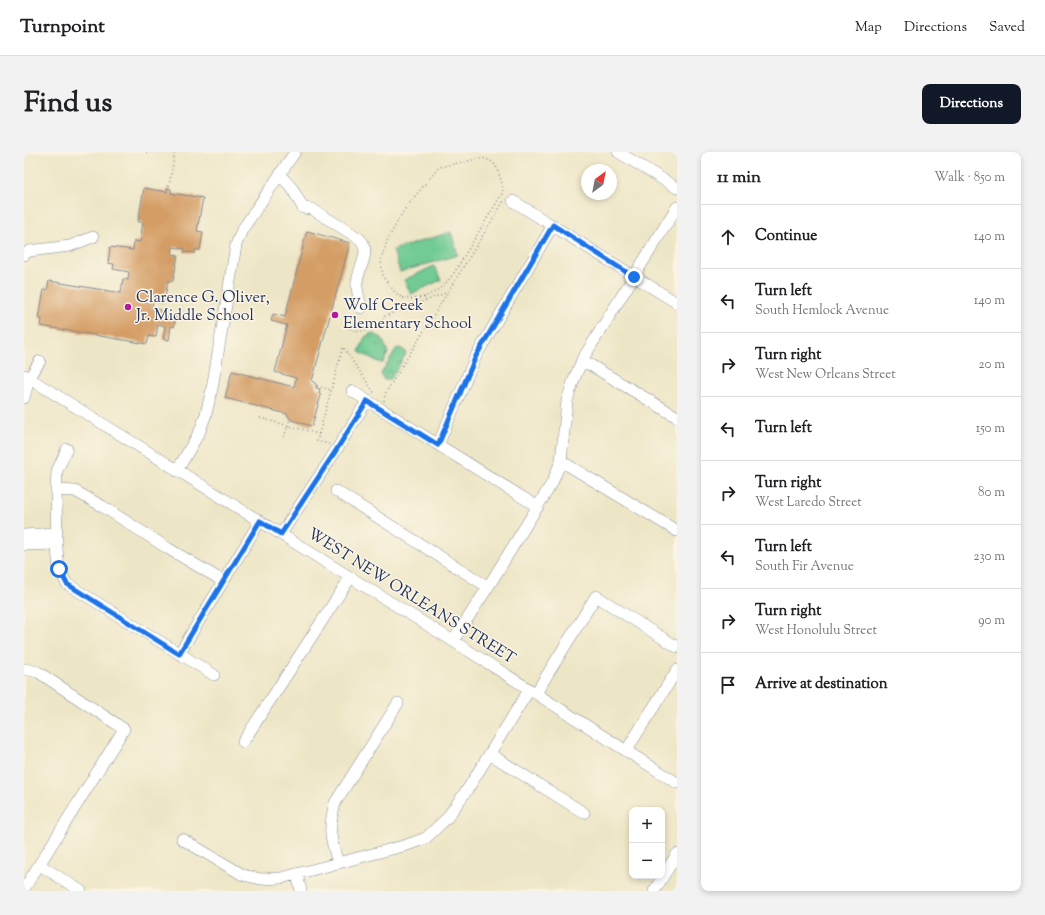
<!DOCTYPE html>
<html lang="en">
<head>
<meta charset="utf-8">
<style>
	:root { --surface:#fff; --page:#f2f2f2; --text:#202124; --muted:#757577; --line:#e0e0e0; --accent:#111827 }
	body { margin:0; font-family:"Sorts Mill Goudy",serif; background:var(--page); color:var(--text) }
	.controls { position:absolute; right:12px; bottom:12px; display:grid; overflow:hidden; border-radius:8px; box-shadow:0 2px 6px #0003 }
	.controls button { width:36px; height:36px; display:grid; place-items:center; padding:0; border:0; border-bottom:1px solid var(--line); background:var(--surface); color:var(--text); font:20px sans-serif }
	.compass { position:absolute; left:557px; top:12px; width:36px; height:36px; border-radius:50%; background:var(--surface); box-shadow:0 2px 6px #0003; rotate:32deg }
	.stop { position:absolute; width:12px; height:12px; margin:-9px; border:3px solid #1a73e8; border-radius:50%; background:#fff }
	.stop.end { background:#1a73e8; border-color:#fff; box-shadow:0 1px 4px #0008 }
	.list { margin:0; padding:0; list-style:none }
	h2 { display:flex; justify-content:space-between; align-items:center; height:52px; margin:0; padding:0 16px; font-size:17px }
	h2 small { font-size:13px; font-weight:400; color:var(--muted) }
	.list li { display:grid; grid-template-columns:26px 1fr auto; gap:12px; align-items:center; box-sizing:border-box; height:64px; padding:0 16px; border-top:1px solid var(--line) }
	.list b { display:block; font-size:15px; white-space:nowrap }
	.list p { margin:0; font-size:13px; white-space:nowrap; color:var(--muted) }
	.list em { font-size:13px; font-style:normal; color:var(--muted) }
	.icon { flex:none; width:22px; height:22px; fill:none; stroke:currentColor; stroke-width:2; stroke-linecap:round; stroke-linejoin:round }
	.map { position:relative; flex:none; width:653px; height:739px; overflow:hidden; border-radius:8px }
	header { display:flex; align-items:center; gap:24px; box-sizing:border-box; height:56px; padding:0 20px; background:var(--surface); border-bottom:1px solid var(--line) }
	header strong { font-size:19px }
	nav { display:flex; gap:22px; margin-inline-start:auto; font-size:14px }
	.intro { display:flex; align-items:center; justify-content:space-between; box-sizing:border-box; height:96px; padding:0 24px }
	h1 { margin:0; font-size:28px }
	.button { padding:10px 18px; border-radius:8px; background:var(--accent); color:#fff; font-size:14px; font-weight:700 }
	main { display:flex; gap:24px; padding:0 24px }
	aside { flex:1; background:var(--surface); border-radius:8px; box-shadow:0 2px 6px #0003 }
	.map>svg:first-child { display:block }
	.park { fill:url(#park-crowns); stroke:#467d78 }
	.pitch { fill:#71cb92; stroke:#467d78 }
	.building { fill:#d49d65 }
	.lines { fill:none; stroke-linecap:round; stroke-linejoin:round }
	.minor-casing { stroke:#848a92; stroke-width:12 }
	.path { stroke:#848a92; stroke-width:1.5; stroke-dasharray:1 3; stroke-linecap:butt }
	.minor { stroke:#fff; stroke-width:11 }
	.route { stroke:#1a73e8; stroke-width:5 }
	.poi-dot { fill:#b5179e; stroke:#fcf5e5; stroke-width:1.5 }
	.labels { text-anchor:middle; dominant-baseline:central; stroke-width:3; stroke-linejoin:round; paint-order:stroke }
	.poi-label { font-size:16px; fill:#1b2f5e; stroke:#fcf5e5; text-anchor:start }
	.street-label { font-size:16px; fill:#1b2f5e; stroke:#fcf5e5 }
</style>
</head>
<body>
<header>
<strong>Turnpoint</strong>
<nav><a>Map</a><a>Directions</a><a>Saved</a></nav>
</header>
<div class="intro"><h1>Find us</h1><a class="button">Directions</a></div>
<main>
<div class="map">
<svg width="653" height="739" viewBox="0 0 653 739">
	<defs>
		<pattern id="park-crowns" width="20" height="18" patternUnits="userSpaceOnUse"><rect width="20" height="18" fill="#71cb92"/><path d="M2 6a3 3 0 1 1 6 0M12 15a3 3 0 1 1 6 0" fill="none" stroke="#5ca57a"/></pattern>
	</defs>
	<rect width="100%" height="100%" fill="#fcf5e5"/>
	<filter id="ink" filterUnits="userSpaceOnUse"><feTurbulence type="fractalNoise" baseFrequency=".025" numOctaves="2"/><feDisplacementMap in="SourceGraphic" scale="8" xChannelSelector="R" yChannelSelector="G"/><feConvolveMatrix kernelMatrix="1 2 1 2 8 2 1 2 1" color-interpolation-filters="sRGB"/></filter>
	<filter id="wash" filterUnits="userSpaceOnUse"><feTurbulence type="fractalNoise" baseFrequency=".012" numOctaves="4" result="noise"/><feDisplacementMap in="SourceGraphic" scale="16" xChannelSelector="R" yChannelSelector="G"/><feGaussianBlur stdDeviation="0.9" result="paint"/><feColorMatrix in="noise" values="0 0 0 0 0 0 0 0 0 0 0 0 0 0 0 0 0 1.4 0 .05"/><feComposite in="paint" operator="in"/></filter>
	<g filter="url(#wash)">
		<rect width="100%" height="100%" fill="#ede6c6"/>
		<path class="park" d="M 348,181 L 358,186 L 364,201 L 359,211 L 357,211 L 335,200 L 341,185 Z
			M 376,196 L 381,199 L 382,202 L 366,228 L 360,228 L 357,222 L 372,197 Z"/>
		<path class="pitch" d="M 427,80 L 434,103 L 376,120 L 369,98 Z
			M 410,114 L 417,128 L 387,142 L 380,128 Z"/>
		<g id="blocks">
			<path class="building" d="M 120,36 L 143,40 L 143,36 L 147,37 L 147,41 L 179,46 L 173,79 L 179,80 L 176,98 L 171,98 L 171,101 L 160,100 L 161,97 L 149,95 L 148,102 L 154,103 L 149,129 L 144,129 L 140,151 L 129,149 L 128,156 L 137,158 L 136,162 L 152,165 L 150,175 L 147,174 L 145,188 L 139,187 L 141,174 L 134,172 L 132,185 L 125,184 L 123,192 L 17,174 L 18,167 L 15,166 L 20,137 L 23,138 L 25,129 L 97,141 L 99,127 L 104,128 L 105,120 L 89,117 L 90,112 L 84,111 L 86,95 L 109,98 L 110,89 L 116,90 L 119,70 L 114,70 Z
				M 283,79 L 326,91 L 288,229 L 292,232 L 292,236 L 296,237 L 295,242 L 297,243 L 288,274 L 267,268 L 263,262 L 201,246 L 208,219 L 270,235 L 272,226 L 251,220 L 263,173 L 247,169 L 249,162 L 261,165 Z"/>
		</g>
	</g>
	<g filter="url(#ink)">
		<use href="#blocks" fill-opacity="0" stroke="#848a92" stroke-width="1"/>
		<g class="lines">
			<defs>
				<path id="minor" d="M 594,0 L 653,36
					M 256,23 L 268,36 L 279,56 L 288,57 L 336,87 C 348,100 334,116 333,131 C 332,138 336,148 337,156
					M 489,49 L 653,151
					M 0,103 L 5,99 L 46,94 L 69,85
					M 558,208 L 653,265
					M 0,223 L 429,489 L 653,631
					M 0,231 L 5,227 L 16,209
					M 328,239 L 514,355
					M 0,246 L 5,227
					M 414,293 L 452,204 L 529,73
					M 43,297 L 33,319 L 32,338 L 33,396 L 35,417 L 43,432 L 190,523
					M 537,309 L 653,379
					M 153,319 L 176,279 L 182,262 L 188,237 L 212,93 L 218,78 L 271,0
					M 32,338 L 51,339 L 78,354 L 145,397 L 199,429
					M 312,339 L 464,435
					M 257,382 L 311,300 L 343,249
					M 0,383 L 33,381
					M 0,393 L 33,392
					M 429,489 L 464,435 L 528,331 L 537,309 L 543,249 L 549,230 L 558,208 L 653,55
					M 155,502 L 236,369
					M 0,517 L 14,520 L 100,577 L 0,737
					M 512,541 L 572,444 L 653,495
					M 219,590 L 326,426
					M 602,599 L 653,518
					M 466,602 L 560,661
					M 158,687 L 219,723 L 237,727 L 257,726 L 383,693 L 402,686 L 423,666 L 445,635 L 505,538
					M 314,711 C 306,685 304,678 311,651 L 374,551
					M 16,713 L 57,739
					M 273,722 L 277,739
					M 630,739 L 653,702"/>
			</defs>
			<use href="#minor" class="minor-casing"/>
			<path class="path" d="M 122,0 L 135,0
				M 145,34 L 151,0
				M 400,145 L 388,147 L 378,146 L 370,139 L 359,125 L 357,108 L 363,89 L 380,58 L 415,15 L 458,6 L 467,9 L 472,14 L 477,28 L 479,40 L 430,121 C 420,134 414,139 400,145 L 401,148
				M 324,170 L 320,174 C 335,183 352,179 361,164 L 424,140
				M 293,234 L 307,238
				M 360,249 L 361,242 L 480,49
				M 236,266 L 295,282 L 293,289 L 305,292
				M 295,282 L 319,195 L 351,242
				M 260,285 L 266,267"/>
			<use href="#minor" class="minor"/>
		</g>
	</g>
	<g class="lines" filter="url(#ink)">
		<path class="route" d="M 35,417 L 43,432 L 155,502 L 236,369 L 257,382 L 311,300 L 343,249 L 414,293 L 452,204 L 529,73 L 610,125"/>
	</g>
	<g class="poi-dot">
		<circle cx="104" cy="155" r="4"/>
		<circle cx="311" cy="163" r="4"/>
	</g>
	<g class="labels">
		<g class="poi-label">
			<text x="112" y="146">Clarence G. Oliver,<tspan x="112" dy="18">Jr. Middle School</tspan></text>
			<text x="319" y="154">Wolf Creek<tspan x="319" dy="18">Elementary School</tspan></text>
		</g>
		<g class="street-label">
			<text transform="translate(387 445) rotate(32)">WEST NEW ORLEANS STREET</text>
		</g>
	</g>
</svg>
<div class="controls">
<button>+</button>
<button>−</button>
</div>
<svg class="compass" viewBox="-18 -18 36 36"><path d="M0-13l5 13h-10z" fill="#e53935"/><path d="M0 13l5-13h-10z" fill="#757577"/></svg>
<div class="stop" style="left:35px;top:417px"></div>
<div class="stop end" style="left:610px;top:125px"></div>
</div>
<aside>
<h2>11 min<small>Walk · 850 m</small></h2>
<ul class="list">
<li><svg class="icon" aria-label="ahead" viewBox="0 0 24 24"><path d="M12 20V5M6 11l6-6 6 6"/></svg><div><b>Continue</b></div><em>140 m</em></li>
<li><svg class="icon" aria-label="left" viewBox="0 0 24 24"><path d="M17 20v-9H6M10 6l-5 5 5 5"/></svg><div><b>Turn left</b><p>South Hemlock Avenue</p></div><em>140 m</em></li>
<li><svg class="icon" aria-label="right" viewBox="0 0 24 24"><path d="M7 20v-9h11M14 6l5 5-5 5"/></svg><div><b>Turn right</b><p>West New Orleans Street</p></div><em>20 m</em></li>
<li><svg class="icon" aria-label="left" viewBox="0 0 24 24"><path d="M17 20v-9H6M10 6l-5 5 5 5"/></svg><div><b>Turn left</b></div><em>150 m</em></li>
<li><svg class="icon" aria-label="right" viewBox="0 0 24 24"><path d="M7 20v-9h11M14 6l5 5-5 5"/></svg><div><b>Turn right</b><p>West Laredo Street</p></div><em>80 m</em></li>
<li><svg class="icon" aria-label="left" viewBox="0 0 24 24"><path d="M17 20v-9H6M10 6l-5 5 5 5"/></svg><div><b>Turn left</b><p>South Fir Avenue</p></div><em>230 m</em></li>
<li><svg class="icon" aria-label="right" viewBox="0 0 24 24"><path d="M7 20v-9h11M14 6l5 5-5 5"/></svg><div><b>Turn right</b><p>West Honolulu Street</p></div><em>90 m</em></li>
<li><svg class="icon" aria-label="arrive" viewBox="0 0 24 24"><path d="M6 21V4h12l-3 4 3 4H6"/></svg><div><b>Arrive at destination</b></div></li>
</ul>
</aside>
</main>
</body>
</html>
